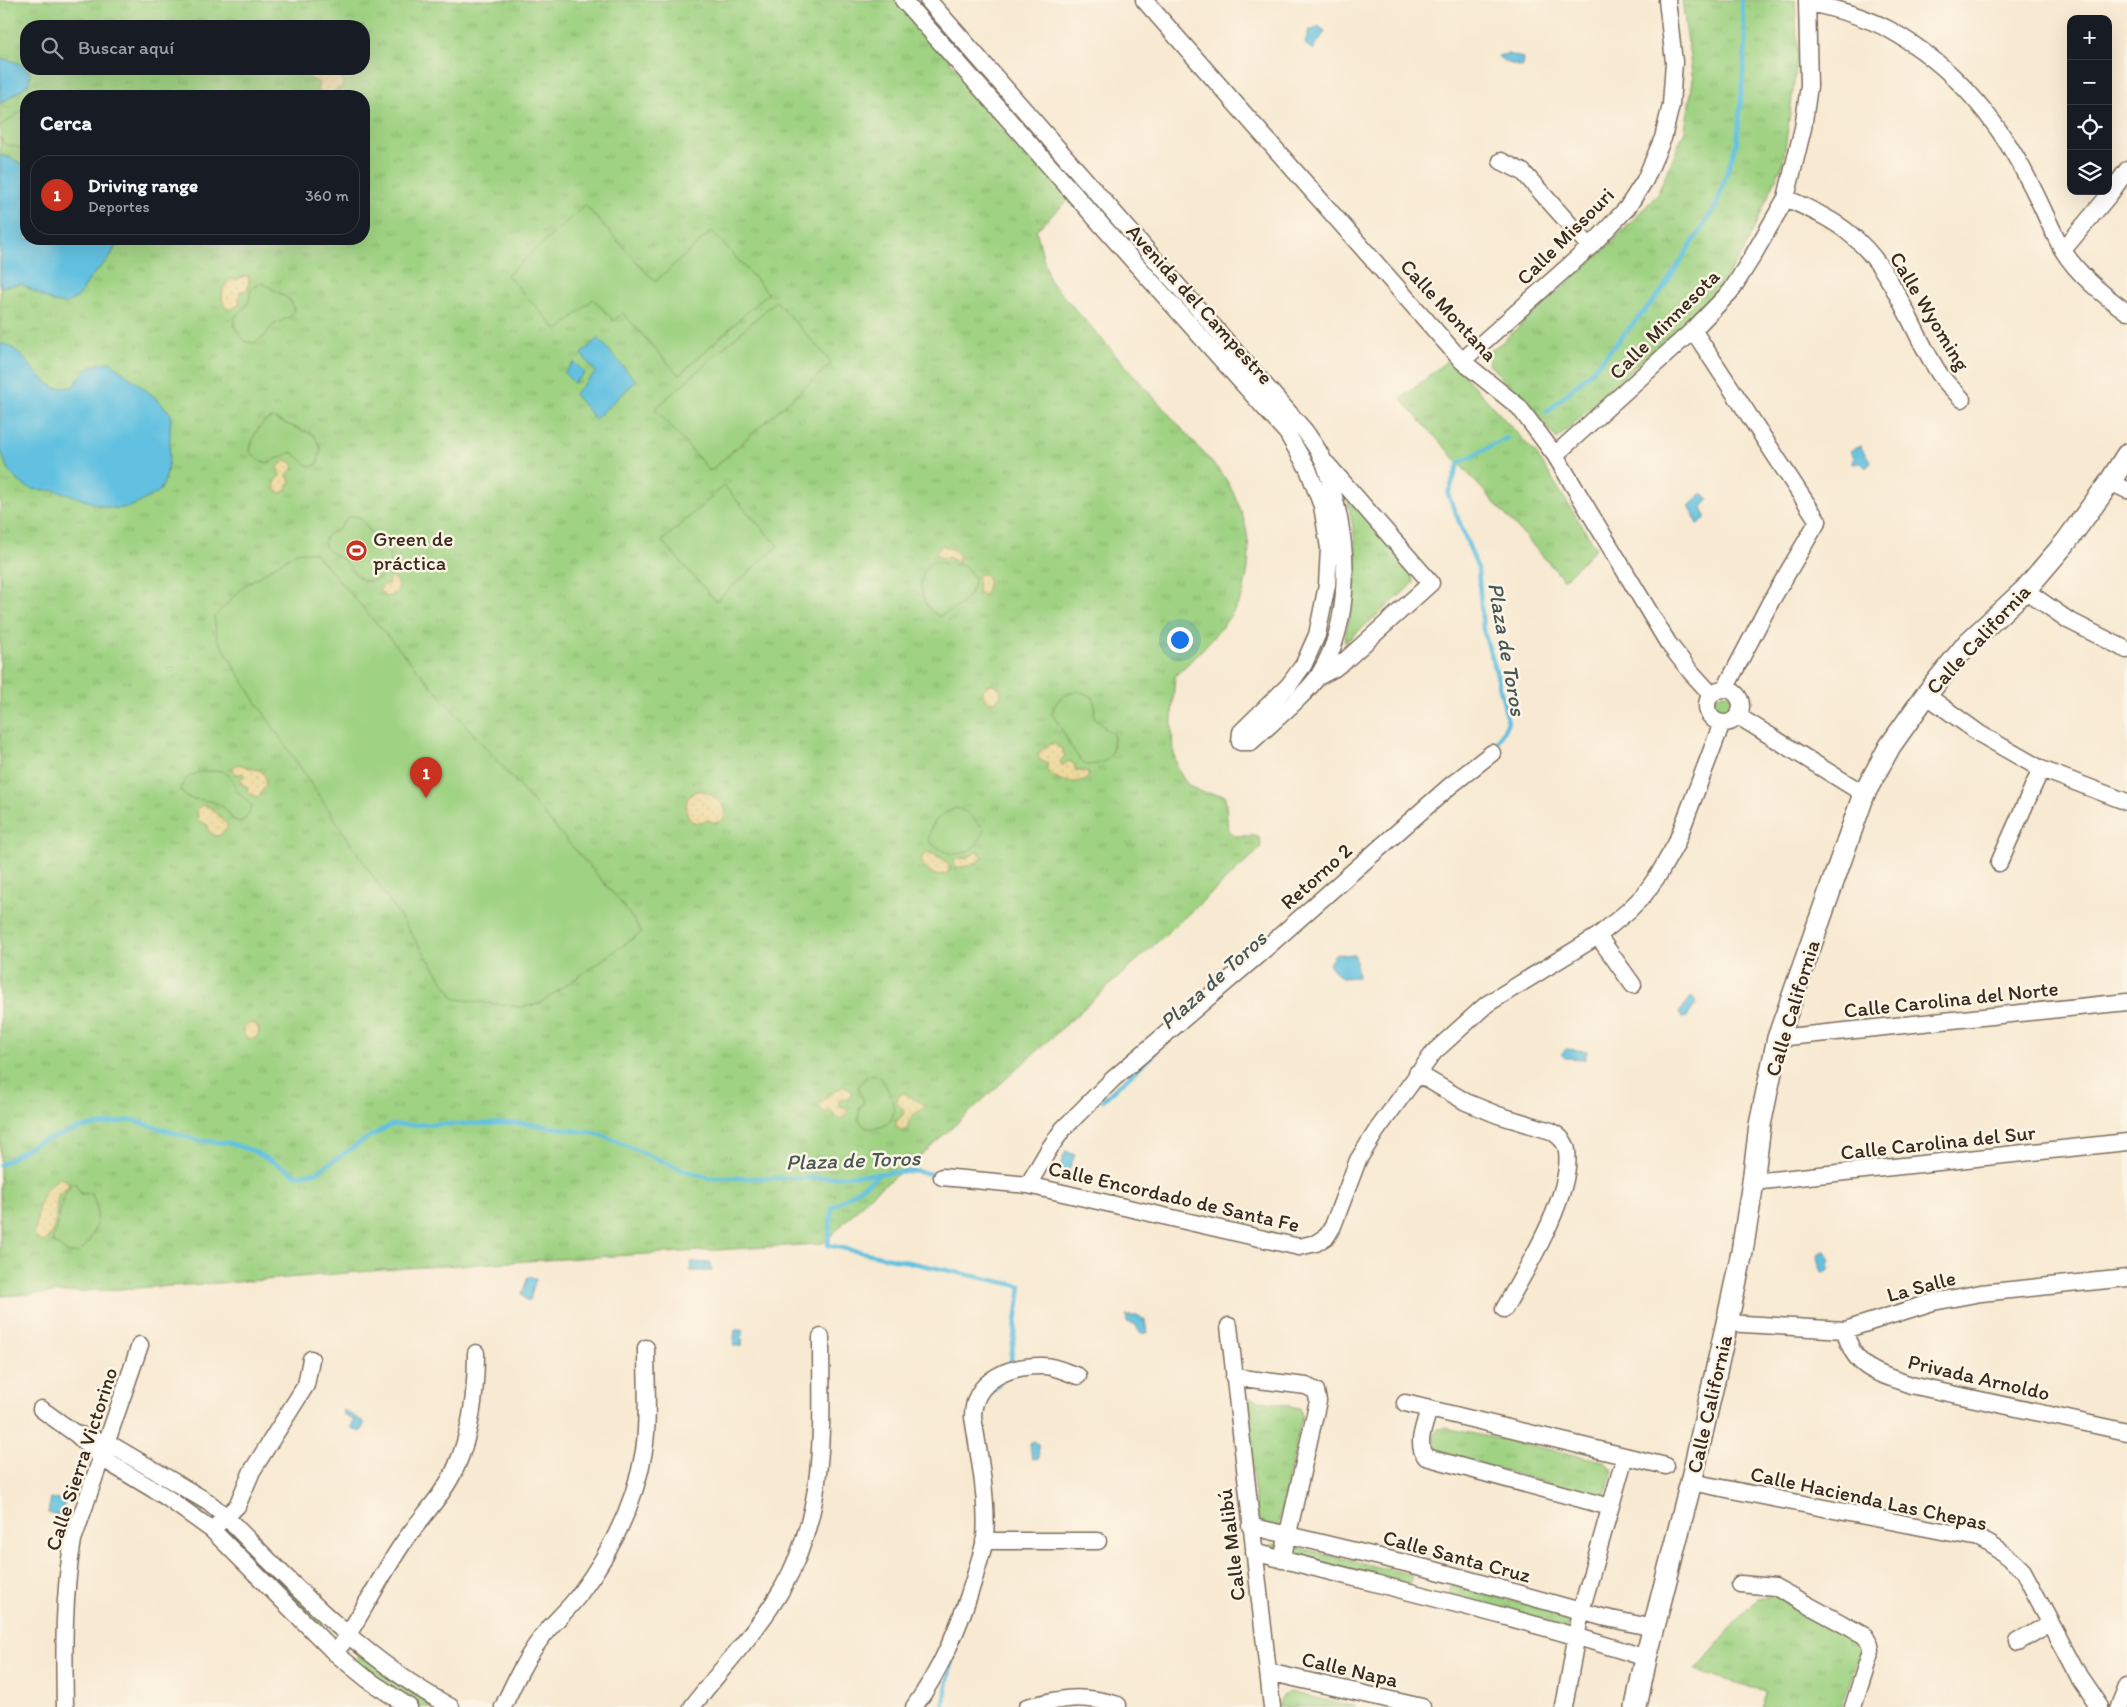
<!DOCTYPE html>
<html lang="es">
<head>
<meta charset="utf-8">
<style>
	:root { --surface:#171b24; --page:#20242c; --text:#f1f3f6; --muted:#9ea1a6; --line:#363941; --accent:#c8321e }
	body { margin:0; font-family:Itim,sans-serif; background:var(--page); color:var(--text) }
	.controls { position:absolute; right:15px; top:15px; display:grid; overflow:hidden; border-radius:10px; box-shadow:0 5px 20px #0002 }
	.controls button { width:45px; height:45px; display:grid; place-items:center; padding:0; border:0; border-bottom:1px solid var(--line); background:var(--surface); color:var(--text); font:25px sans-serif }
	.you { position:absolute; left:1179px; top:639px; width:18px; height:18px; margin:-12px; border:4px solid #fff; border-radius:50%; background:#1a73e8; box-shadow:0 0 0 8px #1a73e833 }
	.badge { display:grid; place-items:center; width:32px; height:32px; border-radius:50%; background:var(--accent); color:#fff; font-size:16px; font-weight:700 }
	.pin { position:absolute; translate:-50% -41px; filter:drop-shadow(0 1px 2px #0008) }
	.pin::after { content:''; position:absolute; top:26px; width:18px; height:15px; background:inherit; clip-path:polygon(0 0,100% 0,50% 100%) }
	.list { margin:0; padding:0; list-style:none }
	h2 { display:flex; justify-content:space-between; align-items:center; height:65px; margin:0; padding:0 20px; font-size:21px }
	h2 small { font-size:16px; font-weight:400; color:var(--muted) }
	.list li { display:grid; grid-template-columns:32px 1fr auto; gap:15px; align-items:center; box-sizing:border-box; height:80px; margin:0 10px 10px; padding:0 10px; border:1px solid var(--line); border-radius:20px }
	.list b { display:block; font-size:19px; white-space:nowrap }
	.list p { margin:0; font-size:16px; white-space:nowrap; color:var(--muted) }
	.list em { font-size:16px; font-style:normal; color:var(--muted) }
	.icon { flex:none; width:28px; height:28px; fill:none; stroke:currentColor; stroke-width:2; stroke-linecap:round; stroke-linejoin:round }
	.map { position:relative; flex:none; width:2127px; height:1707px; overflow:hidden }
	.search { position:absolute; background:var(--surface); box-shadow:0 5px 20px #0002; left:20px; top:20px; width:350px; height:55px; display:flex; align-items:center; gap:12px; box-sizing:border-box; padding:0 18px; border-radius:20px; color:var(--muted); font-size:19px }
	.panel { position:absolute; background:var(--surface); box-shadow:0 5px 20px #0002; left:20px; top:90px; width:350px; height:155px; border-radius:20px }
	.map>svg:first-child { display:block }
	.grass { fill:url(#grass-tufts); stroke:#6d7e50; fill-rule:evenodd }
	.sand { fill:url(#sand-dots); stroke:#94825e }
	.pitch { fill:#9fd282; stroke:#6d7e50 }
	.water { fill:#62c1e0; stroke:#4e767f }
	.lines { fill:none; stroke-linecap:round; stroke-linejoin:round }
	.stream { stroke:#62c1e0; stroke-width:4.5 }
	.minor-casing { stroke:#7d6d5d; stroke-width:19 }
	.major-casing { stroke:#7d6d5d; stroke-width:24 }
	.minor { stroke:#fff; stroke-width:16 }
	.major { stroke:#fff; stroke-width:21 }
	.labels { text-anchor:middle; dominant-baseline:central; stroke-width:5; stroke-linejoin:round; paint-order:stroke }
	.street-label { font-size:21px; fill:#3b2a1e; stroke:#fcf5e5 }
	.poi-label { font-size:21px; fill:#3b2a1e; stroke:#fcf5e5; text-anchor:start }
	.water-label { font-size:22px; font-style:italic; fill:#475758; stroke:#fcf5e5 }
</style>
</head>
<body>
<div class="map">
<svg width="2127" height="1707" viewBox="0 0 2127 1707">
	<defs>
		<pattern id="grass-tufts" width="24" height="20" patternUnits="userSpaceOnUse" patternTransform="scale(1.25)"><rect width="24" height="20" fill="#9fd282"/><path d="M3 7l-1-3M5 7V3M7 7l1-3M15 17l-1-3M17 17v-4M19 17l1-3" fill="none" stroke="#8ab470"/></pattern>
		<pattern id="sand-dots" width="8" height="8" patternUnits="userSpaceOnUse" patternTransform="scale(1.25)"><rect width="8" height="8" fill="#eeda9e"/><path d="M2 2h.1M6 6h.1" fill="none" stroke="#cdbb88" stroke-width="1.8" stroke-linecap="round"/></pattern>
	</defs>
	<rect width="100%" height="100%" fill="#fcf5e5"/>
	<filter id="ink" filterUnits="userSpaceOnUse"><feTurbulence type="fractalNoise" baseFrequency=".02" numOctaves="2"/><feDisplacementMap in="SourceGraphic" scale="10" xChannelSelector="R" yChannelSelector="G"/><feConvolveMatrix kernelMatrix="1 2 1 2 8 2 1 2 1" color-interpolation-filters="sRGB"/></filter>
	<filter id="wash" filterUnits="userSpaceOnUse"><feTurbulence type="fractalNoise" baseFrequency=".0096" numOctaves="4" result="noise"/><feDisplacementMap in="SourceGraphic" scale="20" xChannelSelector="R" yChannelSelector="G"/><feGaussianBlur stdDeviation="1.12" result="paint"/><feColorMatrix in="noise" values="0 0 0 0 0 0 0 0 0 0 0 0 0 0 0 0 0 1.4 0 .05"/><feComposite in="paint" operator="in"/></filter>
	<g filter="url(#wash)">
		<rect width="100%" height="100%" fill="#f8e9d2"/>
		<path class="grass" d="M 0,0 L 895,0 L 1072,197 L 1036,230 L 1049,280 L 1223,475 C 1244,507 1255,545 1245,583 C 1244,589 1243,596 1240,601 C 1223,630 1199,653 1175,676 C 1173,707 1162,775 1198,791 C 1207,794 1216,794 1225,795 L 1228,830 L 1234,836 L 1258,836 L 1261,843 L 1260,849 L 913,1163 L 874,1192 L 825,1242 L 818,1244 L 407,1268 L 237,1282 L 0,1296 ZM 26,26 L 364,26 L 364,69 L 26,69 ZM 26,96 L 364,96 L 364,239 L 26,239 Z
			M 1682,0 L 1795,0 L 1798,55 L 1783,163 L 1744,251 L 1718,290 L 1557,439 L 1489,364 L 1489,351 L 1500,344 L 1606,248 L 1657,195 L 1685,130 L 1693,80 Z
			M 1449,359 L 1537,455 L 1596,548 L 1564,580 L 1401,399 Z
			M 1351,500 L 1409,565 L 1414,583 L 1346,642 L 1344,642 C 1349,618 1356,593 1356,569 C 1357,547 1353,525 1348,503 Z
			M1713 705a12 12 0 1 1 24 0a12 12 0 1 1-24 0Z
			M 1248,1398 L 1300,1408 L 1302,1416 L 1277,1530 L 1258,1523 L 1244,1402 Z
			M 1446,1428 L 1604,1461 L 1613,1470 L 1605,1495 L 1597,1497 L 1442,1453 L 1436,1447 L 1433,1437 L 1438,1429 Z
			M 128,1464 L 205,1507 L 202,1515 L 125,1470 Z
			M 241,1540 L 324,1623 L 318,1628 L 234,1547 Z
			M 1283,1544 L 1412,1575 L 1408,1590 L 1266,1551 L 1270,1545 Z
			M 1451,1586 L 1570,1615 L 1568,1629 L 1448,1598 Z
			M 1775,1596 L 1858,1638 L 1860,1653 L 1841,1707 L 1763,1707 L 1765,1692 L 1695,1670 L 1757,1598 Z
			M 361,1654 L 437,1707 L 420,1707 L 393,1691 L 354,1661 Z
			M 1290,1692 L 1356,1707 L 1278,1707 L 1282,1696 Z"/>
		<path class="sand" d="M 315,69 L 345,69 L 341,72 L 343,86 L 329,95 L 321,94 L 317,89 L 319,83 L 309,78 L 310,73 Z
			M 244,276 L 249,276 L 248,288 L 245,291 L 240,291 L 239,305 L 229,310 C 218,304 221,284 232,279 L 237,280 Z
			M 286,460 L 291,462 L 294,467 L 287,475 L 290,480 L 287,489 L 281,493 L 274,489 L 275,483 L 280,476 L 277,467 Z
			M 941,545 L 955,550 L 959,555 L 957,563 L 950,558 L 939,557 L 936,554 Z
			M 980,574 L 984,574 C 991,581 988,586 985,595 L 979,594 L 977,576 Z
			M 390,576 L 394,578 L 399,587 L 395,594 L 386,597 L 379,591 L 382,586 L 388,584 Z
			M983 693a9 9 0 1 1 18 0a9 9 0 1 1-18 0Z
			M 1053,743 L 1062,749 L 1065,756 L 1060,761 L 1062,766 L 1069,761 L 1074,764 L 1076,771 L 1087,771 L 1089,776 C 1079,787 1052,782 1046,768 L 1048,764 L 1040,760 L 1038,755 L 1042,749 Z
			M 238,764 L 261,771 L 265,775 L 266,784 L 261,794 L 257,797 L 248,793 L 247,787 L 240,783 L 240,779 L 245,776 L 243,774 L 235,774 L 233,769 L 235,765 Z
			M 701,790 C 710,793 723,803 726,811 L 723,820 L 715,823 L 708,820 L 702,823 L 692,822 L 688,816 L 686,810 L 687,799 L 694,792 Z
			M 202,805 L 210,807 C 216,815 224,817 228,827 L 219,836 L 213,835 L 208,831 L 208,825 L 198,821 L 197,809 Z
			M 978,851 L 983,857 C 978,864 964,867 956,868 L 953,860 L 966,858 Z
			M 928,853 C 935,853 947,861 950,867 L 947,874 L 934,875 L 924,866 L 921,861 L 923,856 Z
			M243 1031a8 8 0 1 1 16 0a8 8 0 1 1-16 0Z
			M 845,1086 L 852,1092 L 848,1100 L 842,1099 L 838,1102 L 840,1106 L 848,1110 L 846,1115 L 842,1119 L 834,1116 L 830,1109 L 825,1113 L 818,1106 C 824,1097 835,1090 845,1086 Z
			M 904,1093 C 911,1099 919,1100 926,1106 C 917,1114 907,1115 908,1130 L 901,1130 L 896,1127 L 896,1121 L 904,1114 L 903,1109 L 897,1103 L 898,1096 Z
			M 60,1178 L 66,1180 L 69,1184 L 67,1188 L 59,1193 C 54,1209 59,1231 44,1242 L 38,1240 L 34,1235 C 39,1210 37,1191 60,1178 Z"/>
		<path class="pitch" d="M 26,105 L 26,164 L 24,150 C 10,141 0,153 0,127 C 10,116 17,118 26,105 Z
			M 585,205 L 645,271 L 656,281 L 712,231 L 768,293 L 679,375 L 622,312 L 614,321 L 593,299 L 558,331 L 507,275 Z
			M 262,283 C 272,288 281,294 290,300 L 294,309 L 291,316 L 272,326 L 265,336 L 255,343 L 246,342 C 241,337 234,329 234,321 C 235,313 243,311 247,305 C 250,300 249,294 251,290 C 254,286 258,285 262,283 Z
			M 776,301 L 832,363 L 710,471 L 655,409 Z
			M 272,418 L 314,435 L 321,449 L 317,465 L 310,467 L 292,452 L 268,463 L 258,460 L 250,451 C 253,435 257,425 272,418 Z
			M 724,486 L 778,546 L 716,601 L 662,541 Z
			M 357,516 C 363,519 367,528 371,533 C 383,547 400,555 383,575 C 379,579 371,582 365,580 C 355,578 350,565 342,559 C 334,553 322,552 325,538 L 330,533 L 338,530 L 348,517 Z
			M 297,552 L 314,552 L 619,900 L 642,932 L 539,1004 L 521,1007 L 455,999 L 253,697 L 217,638 L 214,617 L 244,586 Z
			M 934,561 L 952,565 L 964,565 L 974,577 C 973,600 958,608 939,616 C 918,606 914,573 934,561 Z
			M 1078,691 L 1093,697 L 1095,707 L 1094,717 L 1114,736 C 1113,758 1108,764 1086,765 C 1069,750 1065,731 1052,714 C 1056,698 1063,695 1078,691 Z
			M 222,771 L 230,776 L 237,791 L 252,806 L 246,818 L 240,822 L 232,819 C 221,798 208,802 188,798 L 181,791 C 185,770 205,771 222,771 Z
			M 957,808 L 968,813 L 984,829 C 976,858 950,861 929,841 C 928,824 942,812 957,808 Z
			M 868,1075 L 879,1076 C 896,1096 905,1131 866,1128 L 858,1119 L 860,1107 L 864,1102 L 858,1087 Z
			M 72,1183 L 75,1183 L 81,1194 L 91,1193 C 104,1215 95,1237 79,1253 L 68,1253 L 52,1241 C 62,1222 57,1200 72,1183 Z"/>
		<path class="water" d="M 1318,26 L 1325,31 L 1313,50 L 1305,44 L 1309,30 L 1313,30 Z
			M 1507,54 L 1523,58 L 1522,67 L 1505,62 L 1498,56 Z
			M 0,59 C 14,60 23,63 31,74 L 28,85 L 0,104 Z
			M 0,155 L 11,158 L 26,167 L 26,239 L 118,239 L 111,256 L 91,277 L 78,297 L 66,304 L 53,302 L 21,284 L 0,287 Z
			M 598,338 L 636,381 L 595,419 L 574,394 L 596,372 L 581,354 Z
			M 0,343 C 18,346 27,364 39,375 C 44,380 49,384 55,388 L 73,387 C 85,370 90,363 111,362 C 131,380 155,394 171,414 C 169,435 172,474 160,490 C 157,494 149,497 144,500 C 115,519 90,500 61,492 C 40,487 33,495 15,478 C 6,470 4,458 0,448 Z
			M 574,362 L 585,373 L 574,383 L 564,373 Z
			M 1860,446 L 1871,462 L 1866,468 L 1861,463 L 1853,464 L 1854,457 L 1850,451 Z
			M 1702,493 L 1709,499 L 1702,507 L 1706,517 L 1698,524 L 1689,506 Z
			M 1335,954 L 1355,955 L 1358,977 L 1341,978 L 1329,964 Z
			M 1691,997 L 1697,1002 L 1687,1017 L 1682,1018 L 1679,1013 Z
			M 1566,1049 L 1587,1051 L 1585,1059 L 1565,1058 L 1561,1054 Z
			M 1066,1151 L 1075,1155 L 1068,1172 L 1059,1168 Z
			M 1825,1251 L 1830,1259 L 1828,1264 L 1830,1269 L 1824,1273 L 1821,1271 L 1818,1256 L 1821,1252 Z
			M 691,1262 L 711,1263 L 712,1271 L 691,1271 Z
			M 528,1277 L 536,1278 L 530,1300 L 526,1300 L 522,1294 Z
			M 1126,1316 L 1139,1316 L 1145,1321 L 1147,1333 L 1140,1333 L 1135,1324 L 1127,1322 Z
			M 735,1330 L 743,1330 L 742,1346 L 733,1346 Z
			M 344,1410 L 365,1423 L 360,1432 L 351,1427 L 354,1420 L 343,1414 Z
			M 1034,1441 L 1038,1444 L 1039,1458 L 1032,1459 L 1030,1444 Z
			M 51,1498 L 65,1501 L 61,1516 L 48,1513 Z"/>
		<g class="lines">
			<path class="stream" d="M 1547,412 L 1593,370 L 1660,293 L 1716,206 L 1737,141 L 1746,43 L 1741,0
				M 1494,749 L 1508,722 L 1496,671 L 1483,629 L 1478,569 L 1448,494 L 1459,463 L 1507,438
				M 1103,1100 L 1155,1053
				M 0,1165 L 36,1143 L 80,1128 L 132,1120 L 201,1141 L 229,1143 L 253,1151 L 297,1175 L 317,1172 L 367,1138 L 391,1125 L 522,1123 L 599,1134 L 683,1170 L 709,1178 L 817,1178 L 913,1171 L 939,1175
				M 880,1174 L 832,1208 L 828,1245 L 1021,1286 L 1010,1367
				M 983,1401 L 998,1385
				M 943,1707 L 953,1654"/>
		</g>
	</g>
	<g filter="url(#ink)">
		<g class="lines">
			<defs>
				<path id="minor" d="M 903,0 L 1135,263 L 1287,433 L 1308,469 L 1322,506 L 1329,548 L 1327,585 L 1317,635 L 1304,664 L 1289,685 L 1241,732 L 1240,742 L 1251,742 C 1269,725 1306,695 1319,675 C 1353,620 1349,545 1331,486 C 1329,477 1327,468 1323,460 C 1319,450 1311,440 1305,431 L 928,0
					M 1144,0 L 1462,361 L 1519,407 L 1555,455 L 1668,643 L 1690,671 L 1711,694
					M 1807,2 C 1835,9 1864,16 1890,30 C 1952,65 1997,118 2029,181 C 2041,203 2050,227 2062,249 C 2078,275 2103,295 2127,312
					M 1501,161 L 1523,172 L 1590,247
					M 1786,198 C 1807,208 1831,218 1849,233 C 1894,269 1908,324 1937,370 C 1943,381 1954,390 1962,399
					M 2063,250 L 2110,194 L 2127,170
					M 1693,330 L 1818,521 L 1771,601 L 1725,689
					M 1462,361 L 1590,247 L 1627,208 L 1645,180 L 1663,138 L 1671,105 L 1674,62 L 1667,0
					M 1555,455 L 1693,330 L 1731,291 L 1751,259 L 1786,198 L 1803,128 L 1809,86 L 1807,0
					M 2110,482 L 2127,490
					M 2025,590 L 2068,620 L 2127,650
					M 1318,677 L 1335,668 L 1348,658 L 1431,583 L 1327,464
					M1707 706a17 17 0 1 1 34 0a17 17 0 1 1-34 0Z
					M 1926,695 L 1980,734 L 2041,769 L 2127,802
					M 1738,716 L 1864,794
					M 1999,863 L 2041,769
					M 1598,936 L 1633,985
					M 1778,1038 L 2127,1002
					M 1417,1073 L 1466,1102 L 1498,1115 L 1551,1131 C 1558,1135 1566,1141 1567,1151 C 1573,1194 1525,1272 1504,1309
					M 942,1177 L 1028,1185 L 1299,1247 L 1316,1243 L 1327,1236 L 1333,1226 L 1358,1160 L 1377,1130 L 1434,1052 L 1487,1004 L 1598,936 L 1628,911 L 1644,895 L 1659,874 L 1676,844 L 1722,723
					M 1753,1182 L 2127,1142
					M 1028,1185 L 1049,1149 L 1063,1129 L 1113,1079 L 1257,956 L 1450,786 L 1492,753
					M 1727,1323 L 1845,1330 L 1933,1302 L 1981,1293 L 2127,1278
					M 1229,1326 L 1272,1707
					M 1845,1330 C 1853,1369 1877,1373 1911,1385 L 2127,1432
					M 1234,1377 L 1306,1386 L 1316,1391 L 1318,1401 L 1282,1560
					M 1405,1403 L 1666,1466
					M 41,1409 L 76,1434 L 103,1459 L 166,1497 L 212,1530 L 335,1653 L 367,1679 L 409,1707
					M 1429,1409 C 1425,1424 1415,1445 1426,1457 L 1610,1507
					M 80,1435 L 108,1443 L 208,1502 L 226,1517 C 295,1587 364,1660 451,1707
					M 1691,1482 L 1978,1538 C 1996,1547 2009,1556 2023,1571 L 2079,1676 L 2100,1707
					M 218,1524 L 237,1506 L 252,1471 L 306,1385 L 311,1359
					M 1250,1526 L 1434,1570 L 1602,1617 L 1654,1628
					M 984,1541 L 1098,1541
					M 1254,1552 C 1385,1587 1517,1616 1646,1658
					M 1740,1584 L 1775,1587 L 1865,1636 L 1870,1645 L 1871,1651 L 1853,1707
					M 2018,1642 L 2050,1623
					M 342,1644 C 362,1613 379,1580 399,1549 C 417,1521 444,1496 457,1465 C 472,1430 476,1390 476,1353
					M 1268,1672 L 1422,1707
					M 65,1707 C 64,1651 63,1595 73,1540 L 140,1345
					M 503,1707 C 514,1683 525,1659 542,1637 C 553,1622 568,1610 579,1595 C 611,1552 635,1504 644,1451 C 649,1418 646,1382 646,1348
					M 692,1707 C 722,1667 757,1632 782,1589 C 828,1509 821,1426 821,1337
					M 914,1707 C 943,1667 961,1623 975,1576 C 978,1564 983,1551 985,1539 C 988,1499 979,1456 973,1417 C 973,1379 1011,1365 1044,1366 C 1055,1366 1068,1373 1078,1376
					M 1027,1707 C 1063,1698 1081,1694 1118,1705
					M 1564,1707 L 1581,1611 L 1625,1456
					M 2119,1707 L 2127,1687"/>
				<path id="major" d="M 1636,1707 L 1646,1658 L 1691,1482 L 1727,1323 L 1742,1252 L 1753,1182 L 1760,1125 L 1778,1038 L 1864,794 L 1890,746 L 1926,695 L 1968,643 L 2025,590 L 2066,542 L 2110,482 L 2127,455"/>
			</defs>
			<use href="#minor" class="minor-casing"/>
			<use href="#major" class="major-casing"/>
			<use href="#minor" class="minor"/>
			<use href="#major" class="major"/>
		</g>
	</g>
	<defs>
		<symbol id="stadium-disc" viewBox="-11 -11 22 22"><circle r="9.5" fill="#c8321e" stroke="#fcf5e5"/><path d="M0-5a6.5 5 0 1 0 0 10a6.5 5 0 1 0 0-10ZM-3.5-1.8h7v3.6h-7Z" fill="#fff"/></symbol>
	</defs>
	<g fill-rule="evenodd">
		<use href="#stadium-disc" x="344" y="538" width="25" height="25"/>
	</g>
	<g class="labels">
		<g class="street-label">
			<text transform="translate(1565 236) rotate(-45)">Calle Missouri</text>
			<text transform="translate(1200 304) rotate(48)">Avenida del Campestre</text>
			<text transform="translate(1449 310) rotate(47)">Calle Montana</text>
			<text transform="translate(1930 311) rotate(59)">Calle Wyoming</text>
			<text transform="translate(1664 324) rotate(-45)">Calle Minnesota</text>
			<text transform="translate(1978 639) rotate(-47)">Calle California</text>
			<text transform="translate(1316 876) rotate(-42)">Retorno 2</text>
			<text transform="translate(1951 999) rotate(-6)">Calle Carolina del Norte</text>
			<text transform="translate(1792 1008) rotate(-73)">Calle California</text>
			<text transform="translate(1938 1142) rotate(-6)">Calle Carolina del Sur</text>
			<text transform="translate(1174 1196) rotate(13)">Calle Encordado de Santa Fe</text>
			<text transform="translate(1921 1286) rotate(-15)">La Salle</text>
			<text transform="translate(1979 1377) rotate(13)">Privada Arnoldo</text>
			<text transform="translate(1709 1404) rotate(-77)">Calle California</text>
			<text transform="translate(81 1459) rotate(-72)">Calle Sierra Victorino</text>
			<text transform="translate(1869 1498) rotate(12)">Calle Hacienda Las Chepas</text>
			<text transform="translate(1231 1545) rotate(-97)">Calle Malibú</text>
			<text transform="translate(1457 1556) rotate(15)">Calle Santa Cruz</text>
			<text transform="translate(1350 1669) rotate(13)">Calle Napa</text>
		</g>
		<g class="poi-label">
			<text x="373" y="538">Green de<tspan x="373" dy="24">práctica</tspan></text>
		</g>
		<g class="water-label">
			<text transform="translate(1507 649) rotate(80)">Plaza de Toros</text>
			<text transform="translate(1213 980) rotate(-42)">Plaza de Toros</text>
			<text transform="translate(853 1160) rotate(-2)">Plaza de Toros</text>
		</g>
	</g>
</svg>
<div class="controls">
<button>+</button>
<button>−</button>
<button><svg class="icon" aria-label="locate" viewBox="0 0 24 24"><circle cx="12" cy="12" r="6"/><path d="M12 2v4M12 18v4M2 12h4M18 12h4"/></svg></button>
<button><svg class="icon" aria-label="layers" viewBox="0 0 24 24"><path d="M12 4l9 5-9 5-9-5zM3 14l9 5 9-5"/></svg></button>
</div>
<div class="you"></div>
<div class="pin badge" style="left:426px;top:798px">1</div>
<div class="search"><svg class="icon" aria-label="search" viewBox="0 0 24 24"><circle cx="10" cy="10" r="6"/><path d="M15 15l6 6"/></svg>Buscar aquí</div>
<section class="panel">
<h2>Cerca<small></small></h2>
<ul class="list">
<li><span class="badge">1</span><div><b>Driving range</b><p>Deportes</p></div><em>360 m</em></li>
</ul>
</section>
</div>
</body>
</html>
